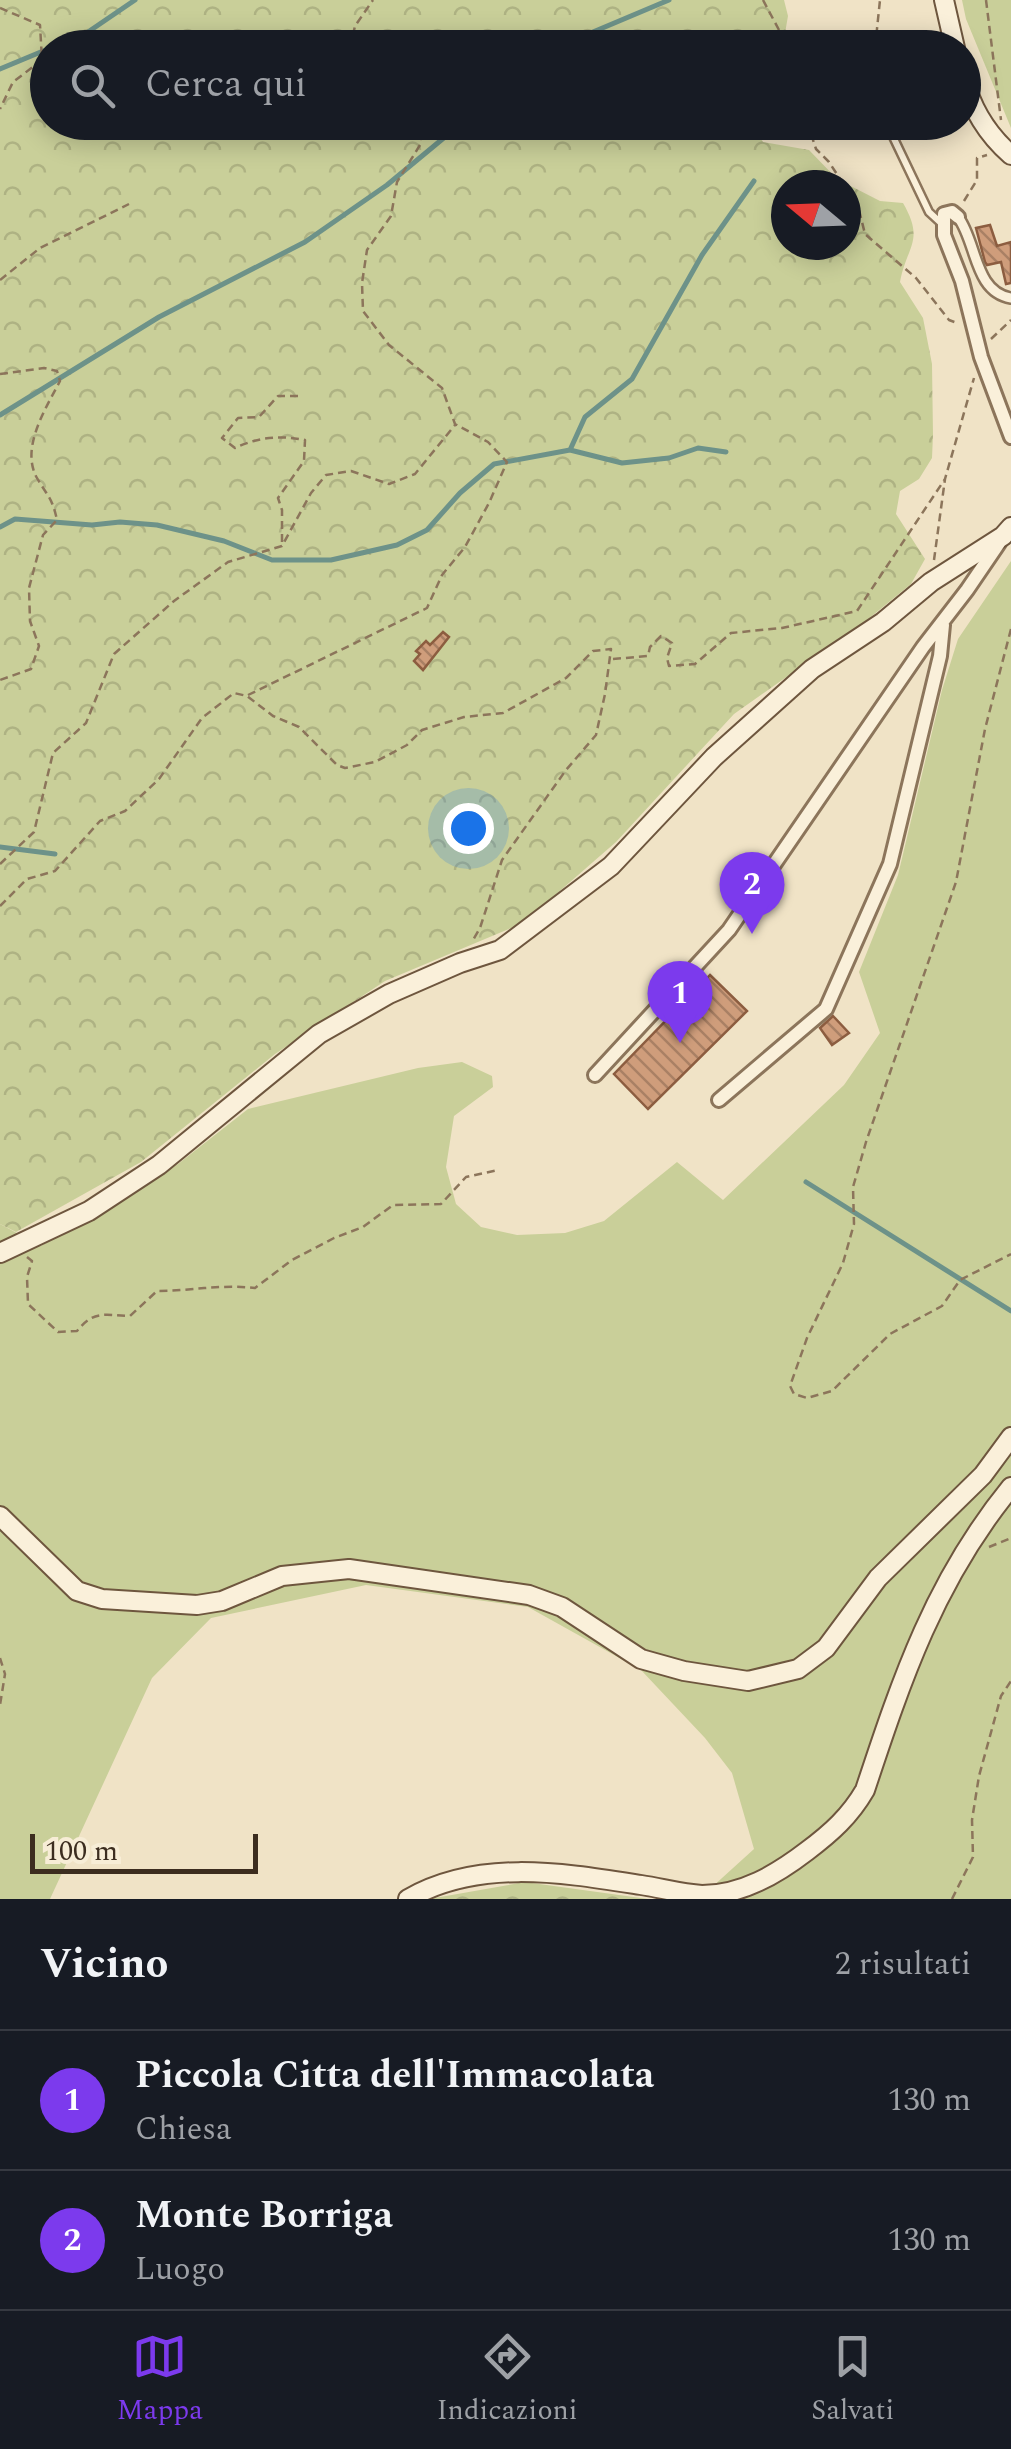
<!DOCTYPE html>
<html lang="it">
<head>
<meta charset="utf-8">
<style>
	:root { --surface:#171b24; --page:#242831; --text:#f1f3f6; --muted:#9ea1a6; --line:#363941; --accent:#7c3aed }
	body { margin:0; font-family:Spectral,serif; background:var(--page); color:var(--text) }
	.compass { position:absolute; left:771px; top:170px; width:90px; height:90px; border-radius:50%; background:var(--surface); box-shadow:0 5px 25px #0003; rotate:289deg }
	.scale { position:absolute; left:30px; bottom:25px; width:228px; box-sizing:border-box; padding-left:10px; border:5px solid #3c2d1f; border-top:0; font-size:28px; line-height:35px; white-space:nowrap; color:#3c2d1f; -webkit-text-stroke:8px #f7edd6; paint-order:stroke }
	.you { position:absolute; left:468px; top:828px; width:35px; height:35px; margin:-25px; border:8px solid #fff; border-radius:50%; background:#1a73e8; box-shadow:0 0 0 15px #1a73e833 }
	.badge { display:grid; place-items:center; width:65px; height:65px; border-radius:50%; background:var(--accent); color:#fff; font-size:32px; font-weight:700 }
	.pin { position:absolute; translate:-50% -82px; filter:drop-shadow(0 2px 5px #0008) }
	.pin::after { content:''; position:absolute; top:52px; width:35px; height:30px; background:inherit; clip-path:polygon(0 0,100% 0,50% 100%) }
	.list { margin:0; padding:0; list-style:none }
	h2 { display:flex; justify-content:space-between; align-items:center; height:130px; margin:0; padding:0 40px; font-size:42px }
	h2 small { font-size:32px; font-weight:400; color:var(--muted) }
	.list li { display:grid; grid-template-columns:65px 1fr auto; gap:30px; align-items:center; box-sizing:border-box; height:140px; padding:0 40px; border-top:2px solid var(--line) }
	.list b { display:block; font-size:38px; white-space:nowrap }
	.list p { margin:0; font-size:32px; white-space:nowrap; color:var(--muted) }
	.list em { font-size:32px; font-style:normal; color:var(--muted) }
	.icon { flex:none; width:55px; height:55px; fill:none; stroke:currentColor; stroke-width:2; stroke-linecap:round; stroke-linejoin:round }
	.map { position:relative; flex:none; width:1011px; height:1899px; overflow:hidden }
	.search { position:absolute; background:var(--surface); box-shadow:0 5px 25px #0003; left:30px; right:30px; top:30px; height:110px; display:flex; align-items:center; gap:25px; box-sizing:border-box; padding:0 35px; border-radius:55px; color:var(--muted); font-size:38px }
	.sheet { height:410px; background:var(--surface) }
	nav { display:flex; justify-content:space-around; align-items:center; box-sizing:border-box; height:140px; border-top:2px solid var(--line); background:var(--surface); font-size:28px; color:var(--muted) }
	nav a { display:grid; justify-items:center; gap:5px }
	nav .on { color:var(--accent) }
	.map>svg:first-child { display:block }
	.grass { fill:#c9cf99 }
	.forest { fill:url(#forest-crowns); fill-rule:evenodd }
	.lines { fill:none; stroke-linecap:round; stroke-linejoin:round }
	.stream { stroke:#6d9289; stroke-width:5 }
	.building { fill:url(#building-back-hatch); stroke:#8c5d40; stroke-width:2.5 }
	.service-casing { stroke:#8c755b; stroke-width:11 }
	.pedestrian-casing { stroke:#8c755b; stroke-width:14 }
	.minor-casing { stroke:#8c755b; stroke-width:18 }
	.secondary-casing { stroke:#6e563e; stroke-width:22 }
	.path { stroke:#8c755b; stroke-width:2.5; stroke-dasharray:8 5; stroke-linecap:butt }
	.service { stroke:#faf0da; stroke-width:6 }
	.pedestrian { stroke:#faf0da; stroke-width:9 }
	.minor { stroke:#faf0da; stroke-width:12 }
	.secondary { stroke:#faf0da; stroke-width:18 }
</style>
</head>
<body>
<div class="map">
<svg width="1011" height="1899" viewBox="0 0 1011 1899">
	<defs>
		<pattern id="forest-crowns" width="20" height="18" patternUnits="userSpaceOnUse" patternTransform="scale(2.5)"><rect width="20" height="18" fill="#c9cf99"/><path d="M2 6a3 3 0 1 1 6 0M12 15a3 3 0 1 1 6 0" fill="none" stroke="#aeb283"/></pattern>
		<pattern id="building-back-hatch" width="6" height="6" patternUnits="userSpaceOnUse" patternTransform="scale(2.5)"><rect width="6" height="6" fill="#cf9d7b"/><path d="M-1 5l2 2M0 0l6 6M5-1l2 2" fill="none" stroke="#a98064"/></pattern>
	</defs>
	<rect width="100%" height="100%" fill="#f0e3c6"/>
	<path class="grass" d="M 962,0 L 1011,0 L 1011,128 L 966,19 Z
		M 1011,561 L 1011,1899 L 708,1899 L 711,1888 L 754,1849 L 732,1773 L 705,1738 L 641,1670 L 528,1607 L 366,1585 L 211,1618 L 152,1678 L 50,1899 L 0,1899 L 0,1224 L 41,1246 L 178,1164 L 248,1109 L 418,1068 L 462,1062 L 492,1076 L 493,1087 L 454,1116 L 446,1167 L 456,1204 L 481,1227 L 517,1235 L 565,1233 L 604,1221 L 677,1162 L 723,1200 L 844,1085 L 880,1033 L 859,972 L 898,875 L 942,690 L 958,639 Z"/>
	<path class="forest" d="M 0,0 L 784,0 L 788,16 L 784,39 L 761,43 L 759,47 L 48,48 L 48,122 L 751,123 L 763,142 L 809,150 L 837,179 L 880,201 L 903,203 C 925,241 907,245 900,282 L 923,318 L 932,364 L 933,435 L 932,458 L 919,479 L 900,491 L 896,514 L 925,559 L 911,584 L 867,620 L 734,714 L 616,842 L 523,923 L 385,981 L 275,1054 L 141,1162 L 16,1232 L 0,1224 ZM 786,185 L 846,185 L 846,245 L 786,245 Z
		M 525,1882 L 648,1899 L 429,1899 Z"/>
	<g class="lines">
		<path class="stream" d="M 51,48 L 88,32 L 135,0
			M 555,48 L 669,0
			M 0,69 L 48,49
			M 0,415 L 159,317 L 305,242 L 387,185 L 463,122
			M 570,450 L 585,417 L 632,379 L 702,255 L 754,181
			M 0,527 L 15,519 L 92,525 L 120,522 L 157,525 L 224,541 L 272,560 L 331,560 L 397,545 L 427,530 L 460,493 L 494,464 L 570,450 L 622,463 L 669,458 L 698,448 L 726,452
			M 0,847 L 55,854
			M 806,1182 L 1011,1311"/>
	</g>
	<path class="building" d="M 990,225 L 997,246 L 1011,242 L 1011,283 L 1006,284 L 1001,262 L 987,265 L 985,262 L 976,228 Z
		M 443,632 L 449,637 L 423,670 L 414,661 L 420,654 L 416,651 L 426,641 L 430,645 Z
		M 710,975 L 747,1011 L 648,1109 L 614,1074 Z
		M 833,1016 L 849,1033 L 832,1045 L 820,1028 Z"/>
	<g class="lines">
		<defs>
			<path id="service" d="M 886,122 L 929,212 L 941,223"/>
			<path id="pedestrian" d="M 958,217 C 977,242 974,292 1011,298"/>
			<path id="minor" d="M 958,217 L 952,212 L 944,214 L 944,235 L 962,281 L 981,357 L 1011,437
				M 595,1075 L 729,930 L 923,647 L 967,590 L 999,543
				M 719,1100 L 826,1009 L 890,864 L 940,656 L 943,625"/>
			<path id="secondary" d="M 944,0 L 955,48
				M 964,79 C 972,110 987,134 1011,155
				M 0,1253 L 89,1211 L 159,1165 L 319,1034 L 389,994 L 460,963 L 500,950 L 611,866 L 714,757 L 812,669 L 883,622 L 931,582 L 1003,536 L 1011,527
				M 0,1516 L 77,1591 L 102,1599 L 197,1605 L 222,1601 L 282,1576 L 349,1569 L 529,1595 L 562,1607 L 641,1659 L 684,1671 L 748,1681 L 798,1669 L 826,1648 L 878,1578 L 983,1475 L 1011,1437
				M 408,1899 C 479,1858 564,1873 641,1885 C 661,1888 682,1894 702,1895 C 742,1895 777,1874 807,1851 C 831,1833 850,1816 865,1790 C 902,1678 935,1580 1011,1487"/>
		</defs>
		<use href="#service" class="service-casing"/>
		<use href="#pedestrian" class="pedestrian-casing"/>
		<use href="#minor" class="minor-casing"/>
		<use href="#secondary" class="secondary-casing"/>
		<path class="path" d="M 763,0 L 779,30 L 778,48
			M 986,0 L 1001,120
			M 0,8 L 40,25 L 42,60 L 13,82 L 0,109
			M 350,48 L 355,26 L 373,0
			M 875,48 L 880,0
			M 807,122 L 816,149 L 829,162 L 844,185
			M 846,188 L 858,206 L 865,234 L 916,278 L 949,320 L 957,323
			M 964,201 L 977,180 L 977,158 L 987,155
			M 0,280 L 40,248 L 129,204
			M 991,339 L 1011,320
			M 0,374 L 44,368 L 57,371 L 60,381 C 46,408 20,448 37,478 C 48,497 52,497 57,520 L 43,535 L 29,588 L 30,621 L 39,646 L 31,669 L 0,680
			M 282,542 L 282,510 L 278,498 L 304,461 L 305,440 C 280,435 258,437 235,448 L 222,438 L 238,418 L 259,417 L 278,396 L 298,396
			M 934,560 L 945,479 L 974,378
			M 1011,629 L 985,729 L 956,882 L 866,1142 L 853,1187 L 854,1224 L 843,1263 L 807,1338 L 790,1386 L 794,1394 L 807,1398 L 832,1391 L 890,1334 L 942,1306 L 960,1280 L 1011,1254
			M 613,659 L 648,656 L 650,647 L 661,636 L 672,643 L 667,658 L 669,666 L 695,664 L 731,633 L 782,628 L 857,611 L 945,479
			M 248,695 L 427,608 L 442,575 L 465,547 L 489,503 L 507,462 L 488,442 L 455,424 L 442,388 L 389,345 L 363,311 L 362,283 L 367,250 L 391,216 L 397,182 L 420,145 L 421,134 L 392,122
			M 0,864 L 34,832 L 53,753 L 86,723 L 114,654 L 174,601 L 228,562 L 282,546 L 311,493 L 326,475 L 351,471 L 389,484 L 415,474 L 455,425
			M 0,906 L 27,879 L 55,871 L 100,821 L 125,811 L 159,779 L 202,718 L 234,693 L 247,696 L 273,716 L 299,727 L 337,765 L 345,768 L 375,762 L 407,745 L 422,730 L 464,717 L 503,713 L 566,678 L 593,651 L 611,649 L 605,694 L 596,735 L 566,770 L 502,860 L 480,928 L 473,940
			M 27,1257 L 32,1261 L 27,1277 L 28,1304 L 58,1332 L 77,1331 C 94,1310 104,1315 130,1316 L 157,1291 C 193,1291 218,1284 255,1288 L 292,1260 L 334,1238 L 363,1227 L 393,1205 L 441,1204 L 466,1177 L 498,1170
			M 989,1547 L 1011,1538
			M 0,1658 L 5,1674 L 0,1705
			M 952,1899 L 973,1857 L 972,1820 L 979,1776 L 1001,1696 L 1011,1681"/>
		<use href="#service" class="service"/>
		<use href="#pedestrian" class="pedestrian"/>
		<use href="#minor" class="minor"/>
		<use href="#secondary" class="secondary"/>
	</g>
</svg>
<svg class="compass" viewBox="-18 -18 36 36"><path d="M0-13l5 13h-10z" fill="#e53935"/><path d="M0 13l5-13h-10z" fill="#9ea1a6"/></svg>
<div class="scale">100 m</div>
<div class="you"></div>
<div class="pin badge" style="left:680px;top:1043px">1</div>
<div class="pin badge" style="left:752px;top:934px">2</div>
<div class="search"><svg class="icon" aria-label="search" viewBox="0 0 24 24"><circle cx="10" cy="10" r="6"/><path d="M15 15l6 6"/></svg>Cerca qui</div>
</div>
<section class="sheet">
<h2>Vicino<small>2 risultati</small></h2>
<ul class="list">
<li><span class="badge">1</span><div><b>Piccola Citta dell'Immacolata</b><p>Chiesa</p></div><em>130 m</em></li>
<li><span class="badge">2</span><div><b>Monte Borriga</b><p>Luogo</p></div><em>130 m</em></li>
</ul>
</section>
<nav>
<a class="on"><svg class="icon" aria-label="map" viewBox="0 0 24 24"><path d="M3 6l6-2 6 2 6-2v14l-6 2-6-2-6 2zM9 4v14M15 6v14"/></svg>Mappa</a>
<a><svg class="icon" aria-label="directions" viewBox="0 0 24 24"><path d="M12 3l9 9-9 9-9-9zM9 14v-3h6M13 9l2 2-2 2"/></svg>Indicazioni</a>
<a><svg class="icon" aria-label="saved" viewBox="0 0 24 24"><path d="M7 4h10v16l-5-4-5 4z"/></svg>Salvati</a>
</nav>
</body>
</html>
